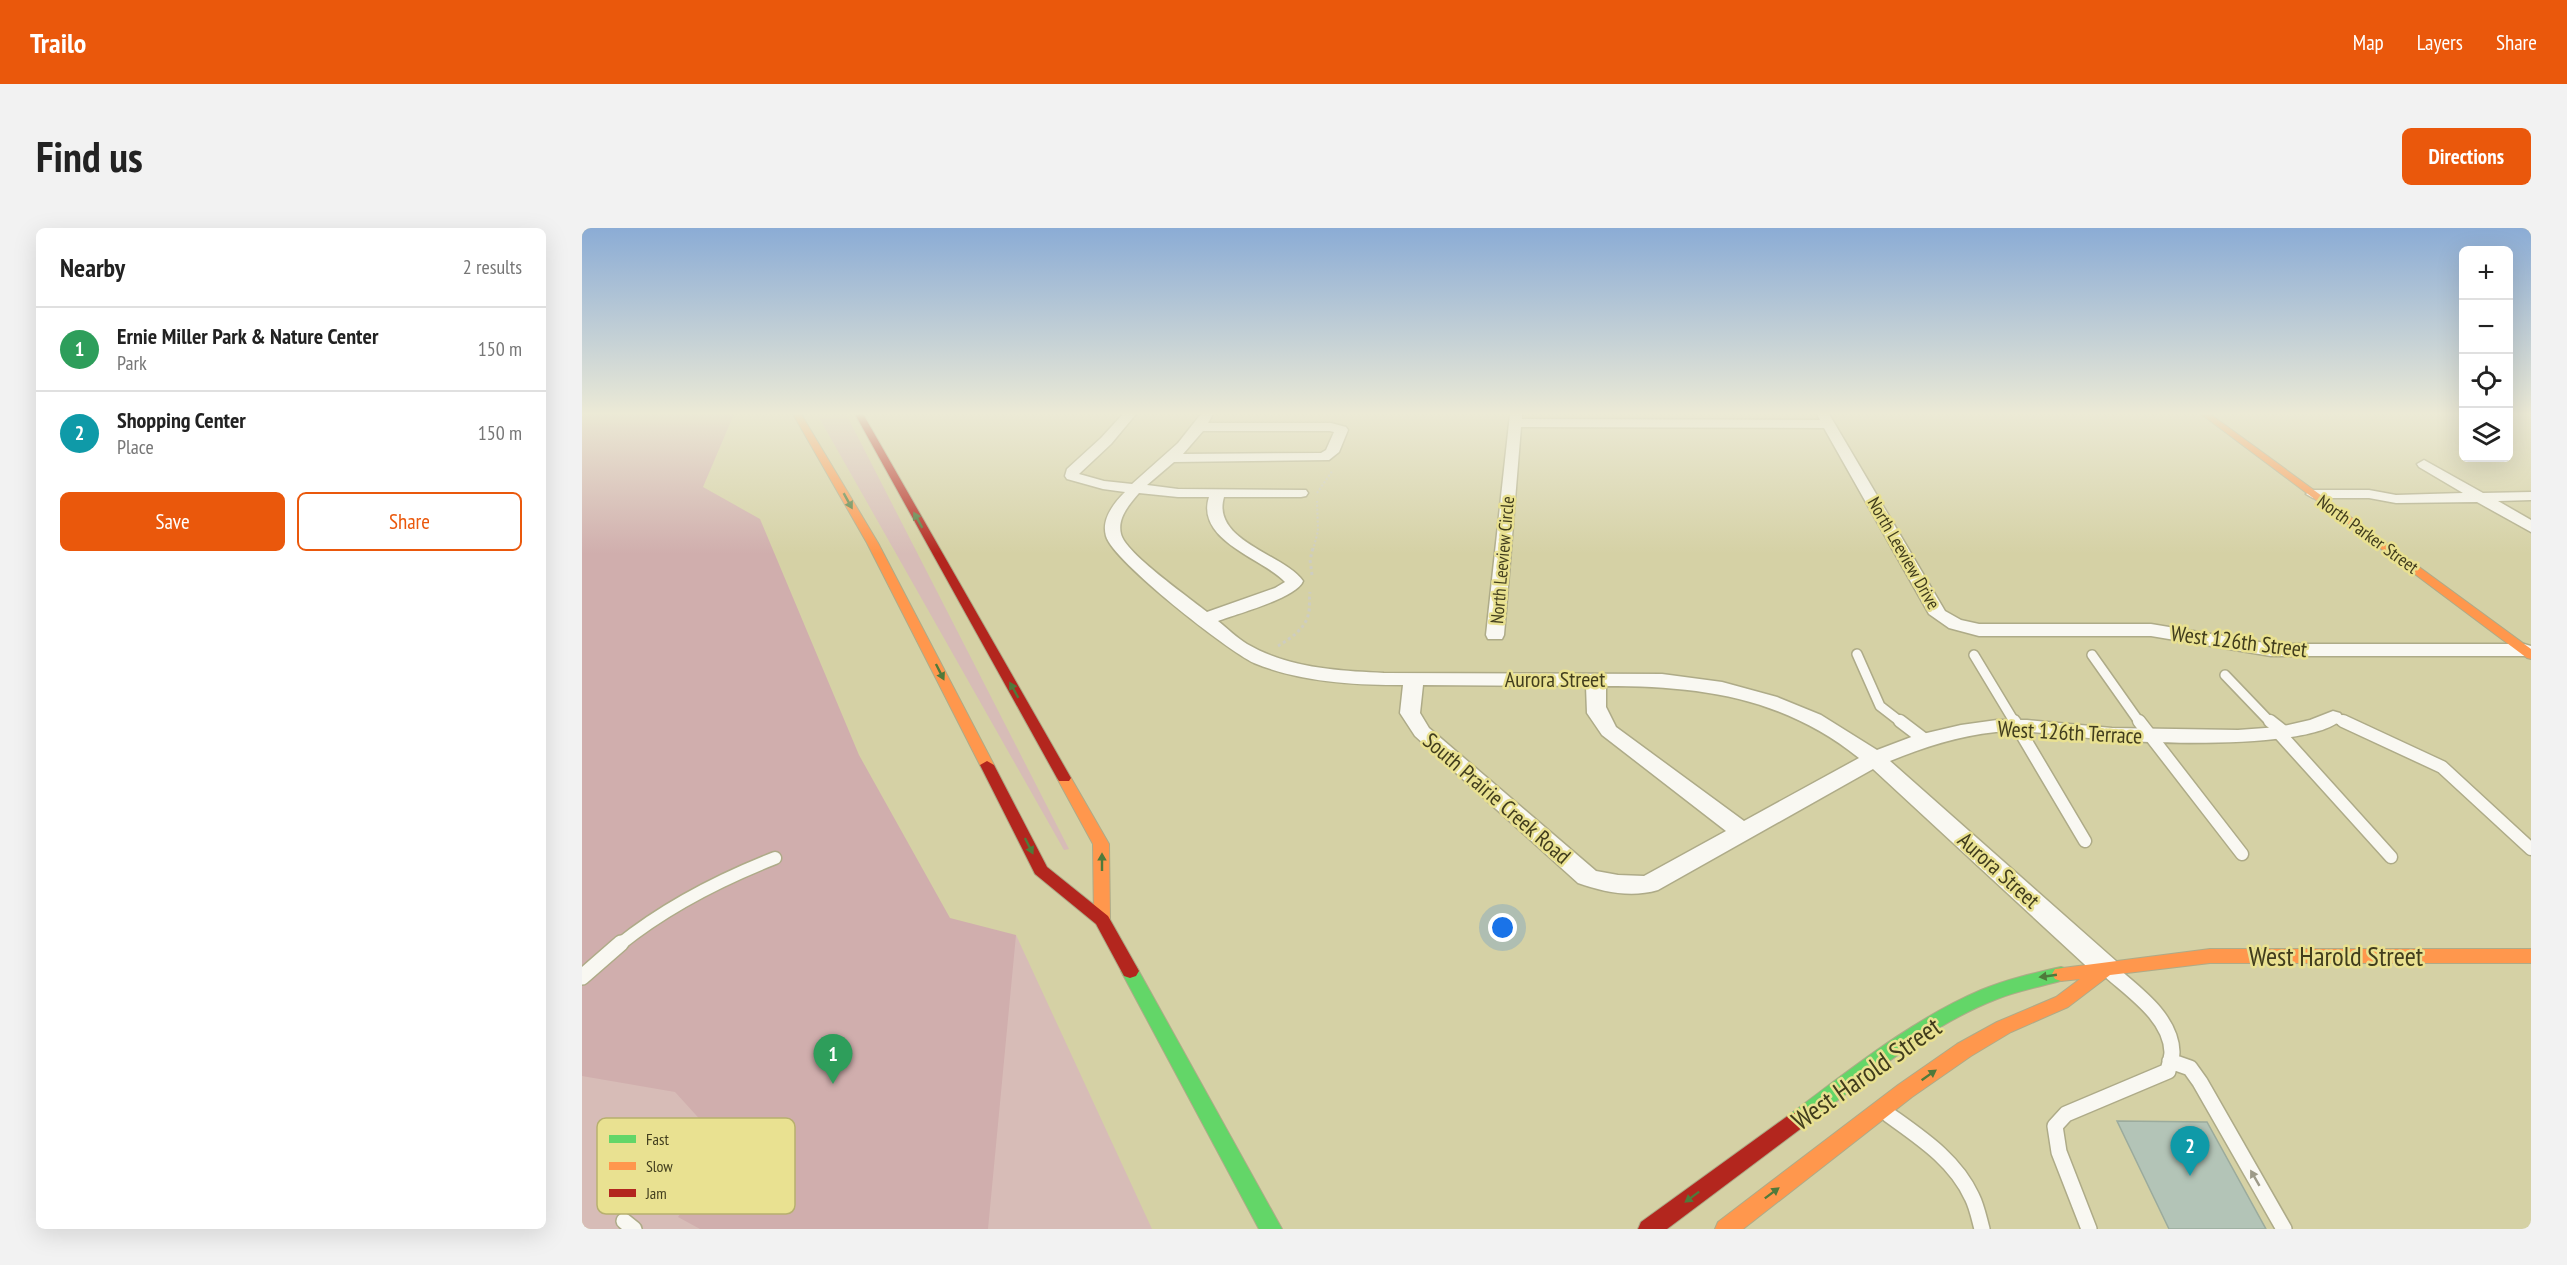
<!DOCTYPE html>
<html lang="en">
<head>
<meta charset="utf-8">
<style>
	:root { --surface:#fff; --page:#f2f2f2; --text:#222; --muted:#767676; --line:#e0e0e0; --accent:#ea580c }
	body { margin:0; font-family:"PT Sans Narrow",sans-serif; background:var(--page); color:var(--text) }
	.controls { position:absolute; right:18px; top:18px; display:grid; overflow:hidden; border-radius:9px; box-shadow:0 6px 24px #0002 }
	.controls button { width:54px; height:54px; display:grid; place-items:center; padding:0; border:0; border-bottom:2px solid var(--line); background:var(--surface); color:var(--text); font:30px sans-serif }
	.you { position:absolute; left:921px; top:700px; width:21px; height:21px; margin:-15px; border:4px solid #fff; border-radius:50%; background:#1a73e8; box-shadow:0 0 0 9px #1a73e833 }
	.badge { display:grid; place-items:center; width:39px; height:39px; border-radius:50%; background:var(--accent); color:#fff; font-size:20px; font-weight:700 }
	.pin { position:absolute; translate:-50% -50px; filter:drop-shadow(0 2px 3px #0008) }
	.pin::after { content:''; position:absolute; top:32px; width:21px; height:18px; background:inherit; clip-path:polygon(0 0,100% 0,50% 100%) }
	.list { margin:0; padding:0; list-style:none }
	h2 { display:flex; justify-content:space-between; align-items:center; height:78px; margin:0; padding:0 24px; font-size:26px }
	h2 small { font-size:20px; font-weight:400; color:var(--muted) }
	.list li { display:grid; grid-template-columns:39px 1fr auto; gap:18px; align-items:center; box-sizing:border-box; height:84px; padding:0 24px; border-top:2px solid var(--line) }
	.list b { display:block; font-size:22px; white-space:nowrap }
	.list p { margin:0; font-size:20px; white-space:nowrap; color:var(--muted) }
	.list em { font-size:20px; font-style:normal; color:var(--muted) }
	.actions { display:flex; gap:12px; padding:18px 24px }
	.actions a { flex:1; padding:14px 0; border:2px solid var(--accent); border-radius:9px; text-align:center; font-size:21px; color:var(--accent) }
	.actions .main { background:var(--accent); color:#fff }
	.icon { flex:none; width:33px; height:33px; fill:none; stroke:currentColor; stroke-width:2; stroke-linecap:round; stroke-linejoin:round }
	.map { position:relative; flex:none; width:1949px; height:1001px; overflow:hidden; border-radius:9px }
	header { display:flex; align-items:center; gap:36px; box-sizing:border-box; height:84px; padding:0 30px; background:var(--accent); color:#fff }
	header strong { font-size:28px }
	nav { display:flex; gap:33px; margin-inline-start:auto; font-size:21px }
	.intro { display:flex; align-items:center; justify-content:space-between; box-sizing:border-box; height:144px; padding:0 36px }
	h1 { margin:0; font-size:42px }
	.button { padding:15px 27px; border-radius:9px; background:var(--accent); color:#fff; font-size:21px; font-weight:700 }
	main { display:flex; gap:36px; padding:0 36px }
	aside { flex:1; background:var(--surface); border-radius:9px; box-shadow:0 6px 24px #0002 }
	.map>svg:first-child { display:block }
	.green { fill:#d7bcb7 }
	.forest { fill:#d0aead }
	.building { fill:#b3c4b7; stroke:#9bab9d; stroke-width:1.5 }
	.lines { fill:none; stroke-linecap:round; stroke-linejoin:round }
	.lane-far2-casing { stroke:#aeab88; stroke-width:12 }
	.lane-far1-casing { stroke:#aeab88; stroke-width:15 }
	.lane-casing { stroke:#aeab88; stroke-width:18 }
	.street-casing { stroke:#aeab88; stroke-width:3 }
	.fast-casing { stroke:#aeab88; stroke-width:2 }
	.slow-casing { stroke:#aeab88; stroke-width:2 }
	.jam-casing { stroke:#aeab88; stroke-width:2 }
	.path-far1 { stroke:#cecdc0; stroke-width:2; stroke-dasharray:2 2; stroke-linecap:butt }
	.path { stroke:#cecdc0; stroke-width:3; stroke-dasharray:3 3; stroke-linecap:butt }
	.lane-far2 { stroke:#f9f8f2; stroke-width:9 }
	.lane-far1 { stroke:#f9f8f2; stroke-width:12 }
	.lane { stroke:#f9f8f2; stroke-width:15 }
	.street { fill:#f9f8f2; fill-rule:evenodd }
	.fast { fill:#63d668; fill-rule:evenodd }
	.slow { fill:#ff974d; fill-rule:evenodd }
	.jam { fill:#b3261e; fill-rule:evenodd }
	.oneway { fill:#4f7a3b }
	.oneway2 { fill:#9d9a88 }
	.labels { text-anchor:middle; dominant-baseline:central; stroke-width:5; stroke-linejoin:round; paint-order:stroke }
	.far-street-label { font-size:18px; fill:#413d1d; stroke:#e9e191 }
	.street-label { font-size:22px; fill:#413d1d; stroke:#e9e191 }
	.near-street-label { font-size:27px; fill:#413d1d; stroke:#e9e191 }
	.key { fill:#e9e191; stroke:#b7b06e; stroke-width:1.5 }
	.key-label { font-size:16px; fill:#413d1d }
</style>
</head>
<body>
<header>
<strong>Trailo</strong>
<nav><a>Map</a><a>Layers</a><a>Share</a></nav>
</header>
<div class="intro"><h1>Find us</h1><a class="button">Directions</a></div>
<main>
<aside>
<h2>Nearby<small>2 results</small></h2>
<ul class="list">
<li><span class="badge" style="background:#2e9e5b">1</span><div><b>Ernie Miller Park &amp; Nature Center</b><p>Park</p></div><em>150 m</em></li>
<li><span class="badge" style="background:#0f9aa8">2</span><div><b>Shopping Center</b><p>Place</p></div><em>150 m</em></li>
</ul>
<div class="actions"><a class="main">Save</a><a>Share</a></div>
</aside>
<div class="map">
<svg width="1949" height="1001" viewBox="0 0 1949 1001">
	<rect width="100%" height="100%" fill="#d5d1a5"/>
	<path class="green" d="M 235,186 L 264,186 L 487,621 L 482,622 Z
		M 434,707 L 570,1001 L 0,1001 L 0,710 Z"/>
	<path class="forest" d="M 4,186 L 152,186 L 121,259 L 178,291 L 277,527 L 368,690 L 434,707 L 406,1001 L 118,1001 L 96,989 L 144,920 L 93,864 L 0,848 L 0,188 Z"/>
	<path class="building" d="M 1535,893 L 1625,894 L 1684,1001 L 1587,1001 Z"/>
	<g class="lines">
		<defs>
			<path id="lane-far2" d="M 1275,426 L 1298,478 L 1320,495
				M 1392,427 L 1433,495
				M 1510,427 L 1558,495
				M 1643,447 L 1689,495
				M 1751,489 L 1764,495"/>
			<path id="lane-far1" d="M 1318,493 L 1343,512
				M 1432,493 L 1503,613
				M 1557,493 L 1660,626
				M 1688,493 L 1702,504
				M 1761,493 L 1860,539 L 1949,621
				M 1697,505 L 1809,629
				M 37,717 C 84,679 137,652 193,630"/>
			<path id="lane" d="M 0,749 L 39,715
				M 1588,833 L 1608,840 L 1618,854 L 1702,1001
				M 1307,887 C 1339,910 1373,932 1390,969 C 1395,979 1397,990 1400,1001
				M 42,993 L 52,1001
				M 1507,1001 L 1477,924 L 1473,898 L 1484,886 L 1586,843 C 1587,837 1590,830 1590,824 C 1589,790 1553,765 1530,745"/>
			<path id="street" d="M 541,186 L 554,186 L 529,216 L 497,246 L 522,253 L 550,256 L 596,215 L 619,186 L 631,186 L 626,195 L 749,195 L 764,199 L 766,202 L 757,224 L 747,232 L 592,234 L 565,257 L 596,261 L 724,262 L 726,265 L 724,268 L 719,269 L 642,269 C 629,313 702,326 721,353 C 715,370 654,386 636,393 C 645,400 655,410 665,416 C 706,440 756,443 802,445 L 1080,446 L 1140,454 L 1195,469 L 1239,487 L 1295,522 L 1332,508 L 1379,497 L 1415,492 L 1445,492 L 1530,500 L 1656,502 L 1697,499 L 1728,492 L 1751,483 L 1758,485 L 1761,489 C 1739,522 1569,515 1528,512 C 1490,509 1452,501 1414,504 C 1376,508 1342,519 1308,533 L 1534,733 L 1538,740 L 1534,747 L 1524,750 L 1514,747 L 1291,541 L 1076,662 C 1049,670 1022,664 996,655 L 833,508 L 818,485 L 821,457 C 772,457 718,454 672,435 C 646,423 531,333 524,308 C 519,291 532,275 543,264 L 521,261 L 485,251 L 483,248 L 485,241 L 519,210 ZM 621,203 L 748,203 L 752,204 L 744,222 L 739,225 L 601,226 ZM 557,265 L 596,269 L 627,269 C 613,313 682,331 703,354 L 693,360 L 625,384 C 608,370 543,325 539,306 C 535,290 547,277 557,265 ZM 841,457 L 1004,458 L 1005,485 L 1020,507 L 1144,603 L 1062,648 L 1036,647 L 1014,643 L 847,500 L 838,485 ZM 1024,458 C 1118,458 1201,469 1277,530 L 1162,593 L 1034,499 L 1024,479 Z
				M 928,186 L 940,186 L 940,191 L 1238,192 L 1235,186 L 1247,186 L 1363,383 L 1379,392 L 1397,396 L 1569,396 L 1689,416 L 1942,416 L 1949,418 L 1949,426 L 1942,428 L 1689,428 L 1569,408 L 1397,408 L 1367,400 L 1347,386 L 1242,200 L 939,199 L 922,407 L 920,411 L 906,411 L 904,407 Z
				M 1842,232 L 1901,265 L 1949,264 L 1949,272 L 1916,273 L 1949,292 L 1949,304 L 1895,274 L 1814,275 L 1787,270 L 1731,270 L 1724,266 L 1731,262 L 1787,262 L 1814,267 L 1881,265 L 1837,239 L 1835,236 Z"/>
			<path id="fast" d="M 548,736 L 554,738 L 700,1001 L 677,1001 L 539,743 L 542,738 Z
				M 1479,739 L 1485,741 L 1488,746 L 1485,751 C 1462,758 1438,762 1415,771 C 1343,799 1282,853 1221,899 L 1214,902 L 1207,899 L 1204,893 L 1207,887 C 1268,842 1329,792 1399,762 C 1425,751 1452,745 1479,739 Z"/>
			<path id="slow" d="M 211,186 L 219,186 L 296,315 L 412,537 L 410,540 L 405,541 L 398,537 L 285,315 Z
				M 1619,186 L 1628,186 L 1949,421 L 1949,431 L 1945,430 Z
				M 482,546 L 489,550 L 527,616 L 528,692 L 526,696 L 520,698 L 514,696 L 512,692 L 511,616 L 475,550 Z
				M 1628,721 L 1949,721 L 1949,735 L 1628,735 L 1528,747 L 1486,779 L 1429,804 L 1389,828 L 1330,869 L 1161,1001 L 1133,1001 L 1136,994 L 1316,857 L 1375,816 L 1415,794 L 1474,769 L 1498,751 L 1479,753 L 1473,751 L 1470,746 L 1473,741 Z"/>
			<path id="jam" d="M 273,186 L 281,186 L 489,550 L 487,553 L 477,553 L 475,550 Z
				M 405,533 L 412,537 L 465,639 L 526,688 L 557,743 L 554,748 L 548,750 L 542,748 L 514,696 L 453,646 L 398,537 Z
				M 1214,884 L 1221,887 L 1224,893 L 1221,899 L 1085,1001 L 1056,1001 L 1059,994 L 1207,887 Z"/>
		</defs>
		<use href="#lane-far2" class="lane-far2-casing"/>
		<use href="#lane-far1" class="lane-far1-casing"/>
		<use href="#lane" class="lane-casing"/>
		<use href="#street" class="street-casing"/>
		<use href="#fast" class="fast-casing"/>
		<use href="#slow" class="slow-casing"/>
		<use href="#jam" class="jam-casing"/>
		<path class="path-far1" d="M 735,265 L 751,242
			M 731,322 L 736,303 L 735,273"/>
		<path class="path" d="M 730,347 L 728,332 L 731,320
			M 696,418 C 709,410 725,400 727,383 C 728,377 727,371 728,364"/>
		<use href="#lane-far2" class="lane-far2"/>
		<use href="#lane-far1" class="lane-far1"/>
		<use href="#lane" class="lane"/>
		<use href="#street" class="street"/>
		<use href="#fast" class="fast"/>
		<use href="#slow" class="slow"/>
		<use href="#jam" class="jam"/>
	</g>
	<defs><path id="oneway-solid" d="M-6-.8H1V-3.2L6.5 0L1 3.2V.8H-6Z" transform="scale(1.5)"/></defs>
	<g class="oneway">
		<use href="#oneway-solid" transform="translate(266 273) rotate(61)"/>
		<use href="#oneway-solid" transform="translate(336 292) rotate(-119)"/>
		<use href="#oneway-solid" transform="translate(358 444) rotate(63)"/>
		<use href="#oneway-solid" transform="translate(432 462) rotate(-119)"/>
		<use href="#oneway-solid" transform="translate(447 618) rotate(63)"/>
		<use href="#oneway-solid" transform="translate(520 634) rotate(-90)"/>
		<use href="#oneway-solid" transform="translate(1466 748) rotate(172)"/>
		<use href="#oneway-solid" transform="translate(1347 847) rotate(-35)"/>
		<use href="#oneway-solid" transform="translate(1190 965) rotate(-37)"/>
		<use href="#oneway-solid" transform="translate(1110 969) rotate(143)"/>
	</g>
	<use class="oneway2" href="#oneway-solid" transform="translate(1673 950) rotate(-120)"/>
	<linearGradient id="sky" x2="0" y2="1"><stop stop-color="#8bacd5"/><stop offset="0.57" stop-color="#ecead6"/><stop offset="1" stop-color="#ecead6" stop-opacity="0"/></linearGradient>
	<rect width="1949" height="326" fill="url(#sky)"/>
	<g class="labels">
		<g class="far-street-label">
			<text transform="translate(1786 306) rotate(36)">North Parker Street</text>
			<text transform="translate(1322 325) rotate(60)">North Leeview Drive</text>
			<text transform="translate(920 332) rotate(-85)">North Leeview Circle</text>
		</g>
		<g class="street-label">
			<text transform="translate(1657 413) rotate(7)">West 126th Street</text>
			<text x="973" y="451">Aurora Street</text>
			<text transform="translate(1488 504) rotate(3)">West 126th Terrace</text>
			<text transform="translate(915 570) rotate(41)">South Prairie Creek Road</text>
			<text transform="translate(1417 642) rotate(42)">Aurora Street</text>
		</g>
		<g class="near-street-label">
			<text x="1754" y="728">West Harold Street</text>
			<text transform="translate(1284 845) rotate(-35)">West Harold Street</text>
		</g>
	</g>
	<rect x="15" y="890" width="198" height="96" rx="9" class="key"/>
	<rect x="27" y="907" width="27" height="8" fill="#63d668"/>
	<rect x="27" y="934" width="27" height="8" fill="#ff974d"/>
	<rect x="27" y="961" width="27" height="8" fill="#b3261e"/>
	<g class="key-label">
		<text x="64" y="917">Fast</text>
		<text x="64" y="944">Slow</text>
		<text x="64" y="971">Jam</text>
	</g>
</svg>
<div class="controls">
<button>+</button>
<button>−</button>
<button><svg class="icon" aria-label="locate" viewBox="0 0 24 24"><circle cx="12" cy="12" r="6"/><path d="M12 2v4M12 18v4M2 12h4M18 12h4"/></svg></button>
<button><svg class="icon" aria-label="layers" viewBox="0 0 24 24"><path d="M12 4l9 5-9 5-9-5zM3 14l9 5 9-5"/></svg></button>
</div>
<div class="you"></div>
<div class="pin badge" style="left:251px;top:856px;background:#2e9e5b">1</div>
<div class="pin badge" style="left:1608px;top:948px;background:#0f9aa8">2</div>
</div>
</main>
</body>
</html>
